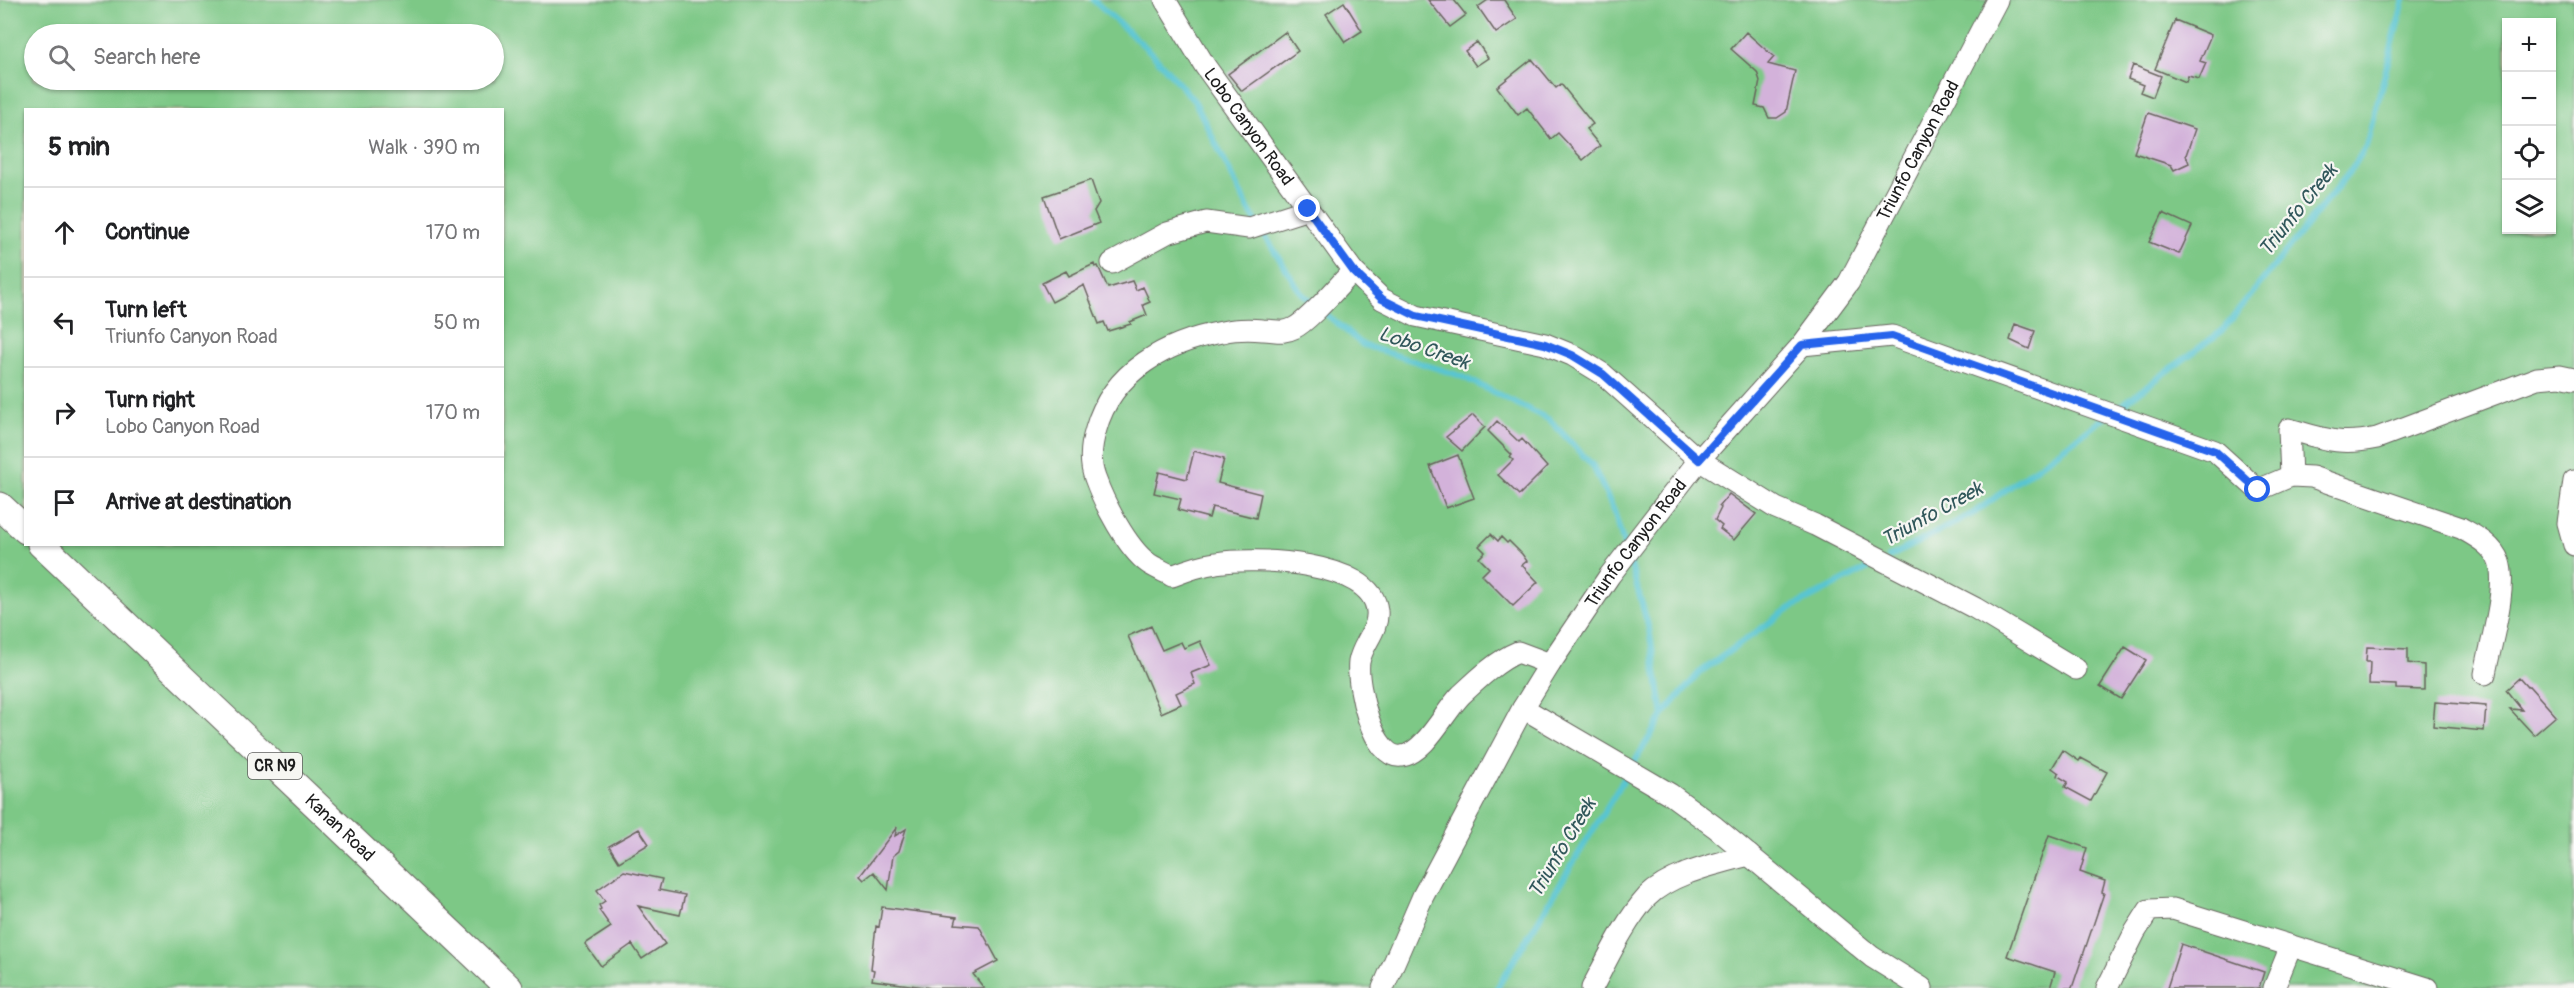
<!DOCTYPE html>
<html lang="en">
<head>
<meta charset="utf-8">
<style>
	:root { --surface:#fff; --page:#f6f6f6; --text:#202124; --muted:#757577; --line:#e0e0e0 }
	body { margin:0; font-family:Pangolin,sans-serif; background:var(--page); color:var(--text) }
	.controls { position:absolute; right:18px; top:18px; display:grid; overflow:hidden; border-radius:0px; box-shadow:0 2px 4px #0004 }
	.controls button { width:54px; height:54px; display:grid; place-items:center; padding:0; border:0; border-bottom:2px solid var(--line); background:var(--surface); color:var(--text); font:30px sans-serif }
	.stop { position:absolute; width:18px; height:18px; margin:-14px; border:4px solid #2563eb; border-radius:50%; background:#fff }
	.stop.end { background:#2563eb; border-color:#fff; box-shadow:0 2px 6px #0008 }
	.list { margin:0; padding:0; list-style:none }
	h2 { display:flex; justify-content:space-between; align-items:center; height:78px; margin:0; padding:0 24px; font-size:26px }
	h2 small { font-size:20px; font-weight:400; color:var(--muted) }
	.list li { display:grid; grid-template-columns:39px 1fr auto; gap:18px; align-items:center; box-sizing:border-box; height:90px; padding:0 24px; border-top:2px solid var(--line) }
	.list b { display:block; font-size:22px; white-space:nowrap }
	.list p { margin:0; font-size:20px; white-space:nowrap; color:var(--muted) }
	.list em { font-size:20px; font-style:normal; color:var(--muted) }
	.icon { flex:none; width:33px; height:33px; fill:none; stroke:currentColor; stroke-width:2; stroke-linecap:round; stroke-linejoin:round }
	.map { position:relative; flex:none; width:2574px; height:988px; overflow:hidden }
	.search { position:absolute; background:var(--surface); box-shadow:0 2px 4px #0004; left:24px; top:24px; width:480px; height:66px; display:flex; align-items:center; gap:15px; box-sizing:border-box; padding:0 21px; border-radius:33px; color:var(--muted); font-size:22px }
	.panel { position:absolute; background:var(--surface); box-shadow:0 2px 4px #0004; left:24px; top:108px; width:480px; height:438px; border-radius:0px }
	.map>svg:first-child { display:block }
	.green { fill:#7dc886; stroke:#4c7251; stroke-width:1.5; fill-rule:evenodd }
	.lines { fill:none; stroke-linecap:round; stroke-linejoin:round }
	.stream { stroke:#59c5d1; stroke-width:6 }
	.building { fill:#d3b2da }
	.minor-casing { stroke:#67645d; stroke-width:23 }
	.major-casing { stroke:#67645d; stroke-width:29 }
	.minor { stroke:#fff; stroke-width:21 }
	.major { stroke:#fff; stroke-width:27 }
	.route { stroke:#2563eb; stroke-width:8 }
	.labels { text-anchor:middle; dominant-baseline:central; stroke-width:4.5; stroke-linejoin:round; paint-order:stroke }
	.shield { fill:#f6f6f2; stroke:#5d5d5c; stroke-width:1.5 }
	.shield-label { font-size:16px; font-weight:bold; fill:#1c1c1c }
	.street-label { font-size:18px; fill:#1c1c1c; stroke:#f6f6f2 }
	.water-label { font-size:20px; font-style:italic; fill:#31575b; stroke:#f6f6f2 }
</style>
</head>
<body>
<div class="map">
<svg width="2574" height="988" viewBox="0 0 2574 988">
	<rect width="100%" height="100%" fill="#f6f6f2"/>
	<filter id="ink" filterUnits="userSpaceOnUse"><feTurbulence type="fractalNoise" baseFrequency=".0167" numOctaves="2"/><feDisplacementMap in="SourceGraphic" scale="12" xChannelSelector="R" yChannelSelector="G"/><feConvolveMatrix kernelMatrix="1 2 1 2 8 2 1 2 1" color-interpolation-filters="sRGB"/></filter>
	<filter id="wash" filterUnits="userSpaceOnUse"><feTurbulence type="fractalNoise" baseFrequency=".008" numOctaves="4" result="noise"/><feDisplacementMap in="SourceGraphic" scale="24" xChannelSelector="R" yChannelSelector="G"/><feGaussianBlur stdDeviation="1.35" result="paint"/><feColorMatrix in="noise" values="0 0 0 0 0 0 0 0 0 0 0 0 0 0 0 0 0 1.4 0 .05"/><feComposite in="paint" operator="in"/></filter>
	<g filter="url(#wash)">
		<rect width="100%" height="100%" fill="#f3e9d6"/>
		<path class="green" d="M 0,0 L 2574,0 L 2574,988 L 0,988 ZM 2506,22 L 2552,22 L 2552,230 L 2506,230 ZM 34,34 L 494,34 L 494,80 L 34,80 ZM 26,110 L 502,110 L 502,544 L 26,544 Z"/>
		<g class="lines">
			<path class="stream" d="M 1093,0 L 1152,53 L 1195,102 L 1249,210 L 1301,293 L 1363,345 L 1461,376 L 1550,420 L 1593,466 L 1614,511 L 1625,548
				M 2115,410 L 2222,331 L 2352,169 L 2366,146 L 2404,0
				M 1889,557 L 1974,513 L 2104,418
				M 1629,558 L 1649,629 L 1663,715
				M 1497,988 L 1663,715 L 1699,673 L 1787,610 L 1878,563"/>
		</g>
		<g id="blocks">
			<path class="building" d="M 1428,0 L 1454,0 L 1466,15 L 1450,27 Z
				M 1488,0 L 1504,0 L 1517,19 L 1496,33 L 1478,7 Z
				M 1344,2 L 1362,31 L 1345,42 L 1326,14 Z
				M 2175,20 L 2211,35 L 2200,61 L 2206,63 L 2199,79 L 2188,76 L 2186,82 L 2155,69 Z
				M 1285,32 L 1298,51 L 1242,91 L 1228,74 Z
				M 1746,32 L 1774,57 L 1768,64 L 1795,71 L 1786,112 L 1777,118 L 1769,118 L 1764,108 L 1755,106 L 1760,81 L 1757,72 L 1731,49 Z
				M 1477,42 L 1488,58 L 1476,66 L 1465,51 Z
				M 1532,59 L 1556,88 L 1561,84 L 1593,124 L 1586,129 L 1600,146 L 1583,160 L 1558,133 L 1551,139 L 1527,108 L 1518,115 L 1497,87 Z
				M 2133,65 L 2161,76 L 2153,97 L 2140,92 L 2143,85 L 2128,79 Z
				M 2148,113 L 2195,129 L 2186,155 L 2189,163 L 2174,170 L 2171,165 L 2134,153 Z
				M 1091,180 L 1099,203 L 1094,211 L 1099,223 L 1059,239 L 1044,196 Z
				M 2163,213 L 2192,226 L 2179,254 L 2149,242 Z
				M 1094,264 L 1095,267 L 1098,266 L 1108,288 L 1132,281 L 1136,290 L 1143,287 L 1150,302 L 1143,305 L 1147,315 L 1130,322 L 1131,324 L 1108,331 L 1104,322 L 1099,324 L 1084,285 L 1052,302 L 1042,283 L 1066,271 L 1069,276 Z
				M 2015,324 L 2035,331 L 2029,349 L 2010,340 Z
				M 1473,415 L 1485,427 L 1462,451 L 1446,437 Z
				M 1497,421 L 1519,442 L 1522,439 L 1547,467 L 1519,495 L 1498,475 L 1513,460 L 1510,457 L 1512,455 L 1488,431 Z
				M 1194,451 L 1224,459 L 1218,483 L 1261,494 L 1256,518 L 1212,507 L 1209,518 L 1178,510 L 1181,499 L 1154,493 L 1159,472 L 1187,479 Z
				M 1458,455 L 1474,498 L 1446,508 L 1430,466 Z
				M 1729,494 L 1756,514 L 1734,540 L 1720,529 L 1722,526 L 1715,520 L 1721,508 L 1719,506 Z
				M 1491,534 L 1498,541 L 1501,537 L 1507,543 L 1509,541 L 1522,554 L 1527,561 L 1522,565 L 1538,582 L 1513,606 L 1482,575 L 1489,568 L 1479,558 L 1485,552 L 1479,546 Z
				M 1151,626 L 1162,650 L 1181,642 L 1184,648 L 1200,641 L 1211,665 L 1191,673 L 1195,684 L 1176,693 L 1181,704 L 1161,713 L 1128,636 Z
				M 2125,647 L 2146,660 L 2121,699 L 2100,686 Z
				M 2367,647 L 2408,649 L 2408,663 L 2424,665 L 2424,690 L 2396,689 L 2396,685 L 2369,684 L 2370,662 L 2366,662 Z
				M 2519,678 L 2527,687 L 2529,686 L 2556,716 L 2534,735 L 2510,709 L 2522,710 L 2506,690 Z
				M 2435,702 L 2486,706 L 2484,731 L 2433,726 Z
				M 2063,750 L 2079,761 L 2081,758 L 2107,772 L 2091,801 L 2065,787 L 2068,782 L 2058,776 L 2059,773 L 2052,768 Z
				M 897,827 L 895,836 L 906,829 L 899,851 L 893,856 L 888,890 L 874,872 L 864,880 L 860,876 Z
				M 639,829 L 649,844 L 619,862 L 609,846 Z
				M 2049,835 L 2087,848 L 2080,872 L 2105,881 L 2102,892 L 2104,893 L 2072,988 L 2050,988 L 2055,972 L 2007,956 Z
				M 624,871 L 662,879 L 659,890 L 685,895 L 680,915 L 638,906 L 665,944 L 642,959 L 632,944 L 601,966 L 585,944 L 611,927 L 599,910 L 601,909 L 599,905 L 605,901 L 597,890 Z
				M 882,907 L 957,917 L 955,924 L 979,926 L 998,961 L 973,974 L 984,988 L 932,988 L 872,980 L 874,970 L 871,969 L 876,926 L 879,927 Z
				M 2181,944 L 2264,972 L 2259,988 L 2167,988 Z"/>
		</g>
	</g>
	<g filter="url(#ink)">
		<use href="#blocks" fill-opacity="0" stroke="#67645d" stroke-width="1.5"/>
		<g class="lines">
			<defs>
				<g id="minor">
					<path id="s1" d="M 1165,0 L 1205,66 L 1353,271 L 1382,299 L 1416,316 L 1545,344 L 1572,355 L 1603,374 L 1699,460 L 1776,508 L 1815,525 L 1975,608 L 2076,669"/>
					<path d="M 1112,263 L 1167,233 L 1206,222 L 1249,228 L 1308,209"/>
					<path d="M 1353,271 C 1338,286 1310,320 1294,328 C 1282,334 1276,330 1263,330 C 1251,329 1235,329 1222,332 C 1167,342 1112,371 1096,429 C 1091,445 1089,462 1095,478 C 1104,503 1127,548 1148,563 C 1155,568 1164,571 1172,576 C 1187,570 1200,565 1216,563 C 1252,557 1373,560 1377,611 C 1379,630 1362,644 1359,662 C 1356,684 1373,761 1402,756 C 1425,753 1445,711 1461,695 C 1477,680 1498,660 1518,652 L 1550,664"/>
					<path d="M 1802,345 L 1892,336 L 2215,451 L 2258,490 L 2291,476 L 2312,477 L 2461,528 C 2475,536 2493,545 2499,562 C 2508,588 2490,645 2485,674"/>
					<path d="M 2291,476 L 2289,429 C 2324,439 2340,446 2377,438 L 2537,378 L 2560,376 L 2574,379"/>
					<path d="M 2574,481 L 2568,523 L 2574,545"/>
					<path d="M 1523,708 L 1670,794 L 1715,827 L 1872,957 L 1922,988"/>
					<path id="s2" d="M 1383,988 L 1423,896 L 1523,708 L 1550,664 L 1610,575 L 1699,460 L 1802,345 L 1849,282 L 1997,0"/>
					<path d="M 1592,988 C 1607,960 1625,921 1647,897 C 1671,873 1717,864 1749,855"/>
					<path d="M 2107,988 L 2135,932 L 2149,910 L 2173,909 L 2427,988"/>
					<path d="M 2274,988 L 2291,946"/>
				</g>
				<g id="major">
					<path d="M 0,506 L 26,530"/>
					<path id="s3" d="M 41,544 L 509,988"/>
				</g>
			</defs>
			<use href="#minor" class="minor-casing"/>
			<use href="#major" class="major-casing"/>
			<use href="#minor" class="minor"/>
			<use href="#major" class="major"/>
		</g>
	</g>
	<g class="lines" filter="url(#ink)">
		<path class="route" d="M 1308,209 L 1353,271 L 1382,299 L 1416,316 L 1545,344 L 1572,355 L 1603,374 L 1699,460 L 1802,345 L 1892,336 L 2215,451 L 2258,490"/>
	</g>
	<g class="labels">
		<rect class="shield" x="248" y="753" width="54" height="26" rx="4.5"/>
		<g class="shield-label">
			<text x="275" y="766">CR N9</text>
		</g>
		<g class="street-label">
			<text stroke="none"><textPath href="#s1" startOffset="152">Lobo Canyon Road</textPath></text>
			<text stroke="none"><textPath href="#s2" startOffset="999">Triunfo Canyon Road</textPath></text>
			<text stroke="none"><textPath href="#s2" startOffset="513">Triunfo Canyon Road</textPath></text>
			<text stroke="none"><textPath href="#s3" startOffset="412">Kanan Road</textPath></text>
		</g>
		<g class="water-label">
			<text transform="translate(2298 210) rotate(-51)">Triunfo Creek</text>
			<text transform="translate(1424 348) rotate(19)">Lobo Creek</text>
			<text transform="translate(1932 514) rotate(-29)">Triunfo Creek</text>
			<text transform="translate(1562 848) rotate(-59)">Triunfo Creek</text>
		</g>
	</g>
</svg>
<div class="controls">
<button>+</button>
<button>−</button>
<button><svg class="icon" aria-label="locate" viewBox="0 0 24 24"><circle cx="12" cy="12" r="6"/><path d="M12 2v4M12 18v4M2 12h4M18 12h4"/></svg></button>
<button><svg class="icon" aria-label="layers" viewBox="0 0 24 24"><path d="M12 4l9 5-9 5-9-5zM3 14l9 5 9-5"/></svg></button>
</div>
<div class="stop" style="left:2258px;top:490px"></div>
<div class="stop end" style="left:1308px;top:209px"></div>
<div class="search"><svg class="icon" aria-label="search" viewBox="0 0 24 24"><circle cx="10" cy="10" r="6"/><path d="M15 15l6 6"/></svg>Search here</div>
<section class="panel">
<h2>5 min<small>Walk · 390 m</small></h2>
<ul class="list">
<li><svg class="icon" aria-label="ahead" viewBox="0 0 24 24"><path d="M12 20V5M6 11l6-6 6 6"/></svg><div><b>Continue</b></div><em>170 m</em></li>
<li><svg class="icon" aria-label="left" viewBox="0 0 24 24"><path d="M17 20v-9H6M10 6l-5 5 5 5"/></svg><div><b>Turn left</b><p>Triunfo Canyon Road</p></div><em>50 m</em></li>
<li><svg class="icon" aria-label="right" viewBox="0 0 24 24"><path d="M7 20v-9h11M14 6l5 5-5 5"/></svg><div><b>Turn right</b><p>Lobo Canyon Road</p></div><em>170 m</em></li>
<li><svg class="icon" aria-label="arrive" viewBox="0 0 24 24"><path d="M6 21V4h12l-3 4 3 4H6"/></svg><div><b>Arrive at destination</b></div></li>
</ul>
</section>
</div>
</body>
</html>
